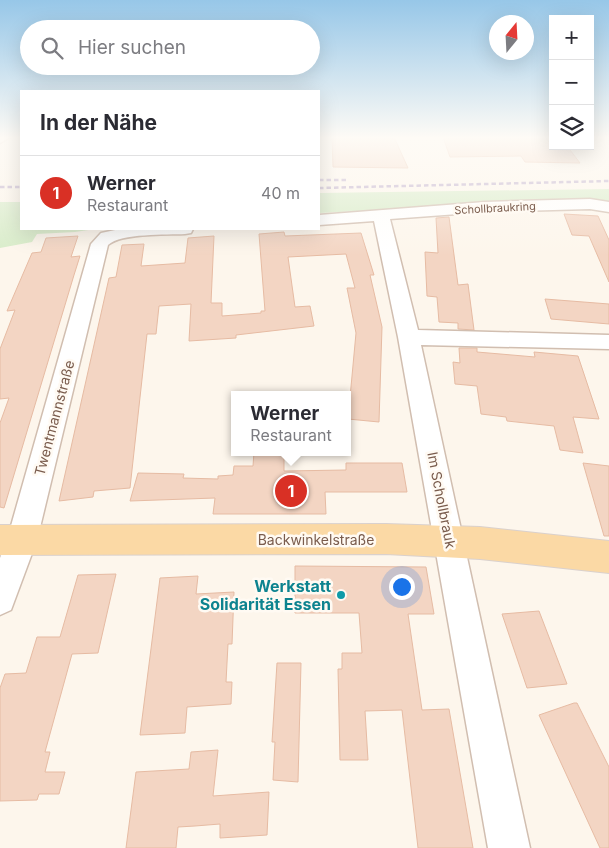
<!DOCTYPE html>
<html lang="de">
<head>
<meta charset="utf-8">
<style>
	:root { --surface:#fff; --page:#f7f7f7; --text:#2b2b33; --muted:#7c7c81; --line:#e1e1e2; --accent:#d93025 }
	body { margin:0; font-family:Inter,sans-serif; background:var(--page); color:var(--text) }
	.controls { position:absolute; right:15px; top:15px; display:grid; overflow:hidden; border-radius:0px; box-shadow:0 5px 20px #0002 }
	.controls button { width:45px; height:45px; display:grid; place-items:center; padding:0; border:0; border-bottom:1px solid var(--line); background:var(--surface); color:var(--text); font:25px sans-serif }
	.compass { position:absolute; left:489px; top:15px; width:45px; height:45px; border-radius:50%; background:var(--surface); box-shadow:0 5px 20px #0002; rotate:18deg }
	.you { position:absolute; left:401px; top:586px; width:18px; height:18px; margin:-12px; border:4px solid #fff; border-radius:50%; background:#1a73e8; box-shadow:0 0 0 8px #1a73e833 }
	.badge { display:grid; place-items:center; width:32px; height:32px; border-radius:50%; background:var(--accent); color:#fff; font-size:16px; font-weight:700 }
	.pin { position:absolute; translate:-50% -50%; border:2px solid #fff; box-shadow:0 1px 5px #0006 }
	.popup { position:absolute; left:231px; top:391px; width:120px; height:65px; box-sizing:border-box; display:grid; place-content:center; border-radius:0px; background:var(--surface); filter:drop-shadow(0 1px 4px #0005); font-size:16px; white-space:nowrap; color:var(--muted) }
	.popup b { font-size:19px; color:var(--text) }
	.popup::after { content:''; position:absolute; left:50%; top:100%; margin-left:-10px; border:10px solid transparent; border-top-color:var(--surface) }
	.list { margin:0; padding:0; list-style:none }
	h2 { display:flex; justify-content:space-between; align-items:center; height:65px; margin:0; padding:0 20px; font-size:21px }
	h2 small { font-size:16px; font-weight:400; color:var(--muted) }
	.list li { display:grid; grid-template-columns:32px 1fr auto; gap:15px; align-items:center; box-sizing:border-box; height:75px; padding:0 20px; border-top:1px solid var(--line) }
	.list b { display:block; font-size:19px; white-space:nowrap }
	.list p { margin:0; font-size:16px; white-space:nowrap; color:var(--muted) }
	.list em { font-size:16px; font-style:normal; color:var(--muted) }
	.icon { flex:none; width:28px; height:28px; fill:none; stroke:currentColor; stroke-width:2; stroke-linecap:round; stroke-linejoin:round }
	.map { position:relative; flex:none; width:609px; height:848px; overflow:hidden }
	.search { position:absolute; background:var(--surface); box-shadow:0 5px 20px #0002; left:20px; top:20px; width:300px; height:55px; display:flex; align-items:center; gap:12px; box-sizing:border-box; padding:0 18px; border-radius:28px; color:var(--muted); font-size:19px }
	.panel { position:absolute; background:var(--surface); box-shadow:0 5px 20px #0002; left:20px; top:90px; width:300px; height:140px; border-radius:0px }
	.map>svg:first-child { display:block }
	.green { fill:#d8ecc9 }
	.building { fill:#f3d5c3; stroke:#e6bba3 }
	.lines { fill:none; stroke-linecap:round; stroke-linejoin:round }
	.minor-casing { stroke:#d1beb0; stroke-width:3 }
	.major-casing { stroke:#dad1cd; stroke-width:2 }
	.minor { fill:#fff; fill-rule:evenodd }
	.major { fill:#fbd9a5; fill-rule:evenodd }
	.rail { stroke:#b9a8c9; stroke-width:2.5; stroke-dasharray:4.5 3; stroke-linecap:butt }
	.culture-dot { fill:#0f9aa8; stroke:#fffaf3; stroke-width:2 }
	.labels { text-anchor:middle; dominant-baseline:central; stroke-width:5; stroke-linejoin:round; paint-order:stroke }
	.far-street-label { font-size:11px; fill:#7a5c4d; stroke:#fffaf3 }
	.street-label { font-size:14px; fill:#7a5c4d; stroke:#fffaf3 }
	.near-culture-label { font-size:16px; font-weight:bold; fill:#0d838f; stroke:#fffaf3; text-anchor:end }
</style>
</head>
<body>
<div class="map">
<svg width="609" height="848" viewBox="0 0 609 848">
	<rect width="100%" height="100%" fill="#fdf6ec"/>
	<path class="green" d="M 609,189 L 609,204 L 483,205 L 319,213 L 319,193 Z
		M 0,202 L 21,202 L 21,229 L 95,229 L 75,232 L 37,234 L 32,242 L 0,248 Z"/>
	<path class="building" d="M 332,137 L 394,137 L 408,168 L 333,167 Z
		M 443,137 L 545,137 L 549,142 L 553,142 L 553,146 L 567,146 L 580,163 L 525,162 L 521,156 L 450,157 Z
		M 564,214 L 598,216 L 609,240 L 609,282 L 589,236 L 572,235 Z
		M 449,217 L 458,285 L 468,284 L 474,330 L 458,329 L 458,323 L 439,322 L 437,297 L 427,296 L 425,252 L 438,253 L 436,218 Z
		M 284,232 L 285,236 L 361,233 L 374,275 L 370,275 L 382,327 L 379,422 L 348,419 L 356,333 L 347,288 L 355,288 L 346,254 L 288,257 L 295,307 L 310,306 L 314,326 L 236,335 L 236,338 L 189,341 L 191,304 L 159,306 L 156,334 L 147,334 L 130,488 L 94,491 L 93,497 L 59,501 L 109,278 L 116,277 L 122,245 L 144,244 L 141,266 L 185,263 L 188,238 L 214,236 L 211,303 L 222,303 L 222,316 L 261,313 L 261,311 L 265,311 L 259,234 Z
		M 78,236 L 71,257 L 80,256 L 74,275 L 4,508 L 0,507 L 0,423 L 9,398 L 0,399 L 0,349 L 15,310 L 7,311 L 32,253 L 41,252 L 46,238 Z
		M 545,299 L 609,304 L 609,324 L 551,319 Z
		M 459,348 L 477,348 L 477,352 L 535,357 L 534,352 L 578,356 L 599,419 L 573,417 L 583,453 L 560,450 L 554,426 L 507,421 L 506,417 L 481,414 L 477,386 L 455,384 L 453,362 L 460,363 Z
		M 254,452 L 284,452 L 284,471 L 346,470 L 346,463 L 402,463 L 407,492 L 325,492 L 326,514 L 213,514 L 215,498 L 130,501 L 138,473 L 184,474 L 183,478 L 218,479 L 218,476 L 233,475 L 234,466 L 253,466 Z
		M 583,463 L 609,466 L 609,536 L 604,536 Z
		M 295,566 L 426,567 L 434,614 L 408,614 L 422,710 L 449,709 L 473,848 L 418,848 L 402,710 L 365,711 L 368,760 L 340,760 L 338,669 L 342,669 L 342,653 L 362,653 L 359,613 L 295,613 Z
		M 116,574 L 98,653 L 72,654 L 45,752 L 50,752 L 45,772 L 65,772 L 59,794 L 39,794 L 37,800 L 0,801 L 0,688 L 5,674 L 26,673 L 37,637 L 60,637 L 78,575 Z
		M 198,576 L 196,594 L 234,592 L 232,644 L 228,644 L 226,682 L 232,682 L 231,704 L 187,707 L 185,733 L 140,735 L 160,578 Z
		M 539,611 L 567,684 L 527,688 L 502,614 Z
		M 277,663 L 301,663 L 298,782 L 273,780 L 275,742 L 272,742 Z
		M 574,703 L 577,703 L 609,767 L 609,848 L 600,848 L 539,715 Z
		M 218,750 L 213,796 L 269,792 L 267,835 L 220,838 L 220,824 L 195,826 L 178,827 L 176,848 L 126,848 L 136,772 L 189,769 L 191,752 Z"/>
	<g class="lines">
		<defs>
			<path id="minor" d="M 0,137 L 10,137 L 0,143 Z
				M 590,199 L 609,202 L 609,212 L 590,209 L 485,212 L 390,219 L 418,330 L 609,335 L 609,349 L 421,345 L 530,848 L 488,848 L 398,337 L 374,221 L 319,225 L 319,215 L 485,202 Z
				M 120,229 L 193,229 L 191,233 L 185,234 C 167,235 121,233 108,245 L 37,540 L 11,610 L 0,615 L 0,558 L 7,540 L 91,244 L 101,233 Z"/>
			<path id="major" d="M 386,524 L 480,527 L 609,541 L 609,573 L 480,559 L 386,554 L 0,555 L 0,525 Z"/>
		</defs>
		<use href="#minor" class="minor-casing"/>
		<use href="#major" class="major-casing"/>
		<use href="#minor" class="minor"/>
		<use href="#major" class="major"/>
		<path class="rail" d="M 319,180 L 347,180
			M 0,187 L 21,187
			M 319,188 L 609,181"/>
	</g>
	<linearGradient id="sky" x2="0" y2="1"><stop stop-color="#97c7e8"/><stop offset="0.54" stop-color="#fefbf6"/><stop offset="1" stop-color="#fefbf6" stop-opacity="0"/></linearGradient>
	<rect width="609" height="255" fill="url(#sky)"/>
	<circle class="culture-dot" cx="341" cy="595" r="5"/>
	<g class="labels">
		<g class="far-street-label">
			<text transform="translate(495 208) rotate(-3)">Schollbraukring</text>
		</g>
		<g class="street-label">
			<text transform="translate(54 418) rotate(-75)">Twentmannstraße</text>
			<text transform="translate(442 500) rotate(79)">Im Schollbrauk</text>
			<text x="316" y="539">Backwinkelstraße</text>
		</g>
		<g class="near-culture-label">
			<text x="331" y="586">Werkstatt<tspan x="331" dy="18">Solidarität Essen</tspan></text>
		</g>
	</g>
</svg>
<div class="controls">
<button>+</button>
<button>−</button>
<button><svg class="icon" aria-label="layers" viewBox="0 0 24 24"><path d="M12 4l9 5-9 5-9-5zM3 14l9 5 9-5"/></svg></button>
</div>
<svg class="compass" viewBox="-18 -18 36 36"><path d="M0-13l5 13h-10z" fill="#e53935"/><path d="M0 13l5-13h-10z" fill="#7c7c81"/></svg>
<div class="you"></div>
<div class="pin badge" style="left:291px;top:491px">1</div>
<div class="popup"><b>Werner</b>Restaurant</div>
<div class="search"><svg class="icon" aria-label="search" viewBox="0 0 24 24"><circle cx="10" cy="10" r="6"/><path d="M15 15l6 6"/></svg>Hier suchen</div>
<section class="panel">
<h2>In der Nähe<small></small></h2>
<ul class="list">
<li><span class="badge">1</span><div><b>Werner</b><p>Restaurant</p></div><em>40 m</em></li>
</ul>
</section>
</div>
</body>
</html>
